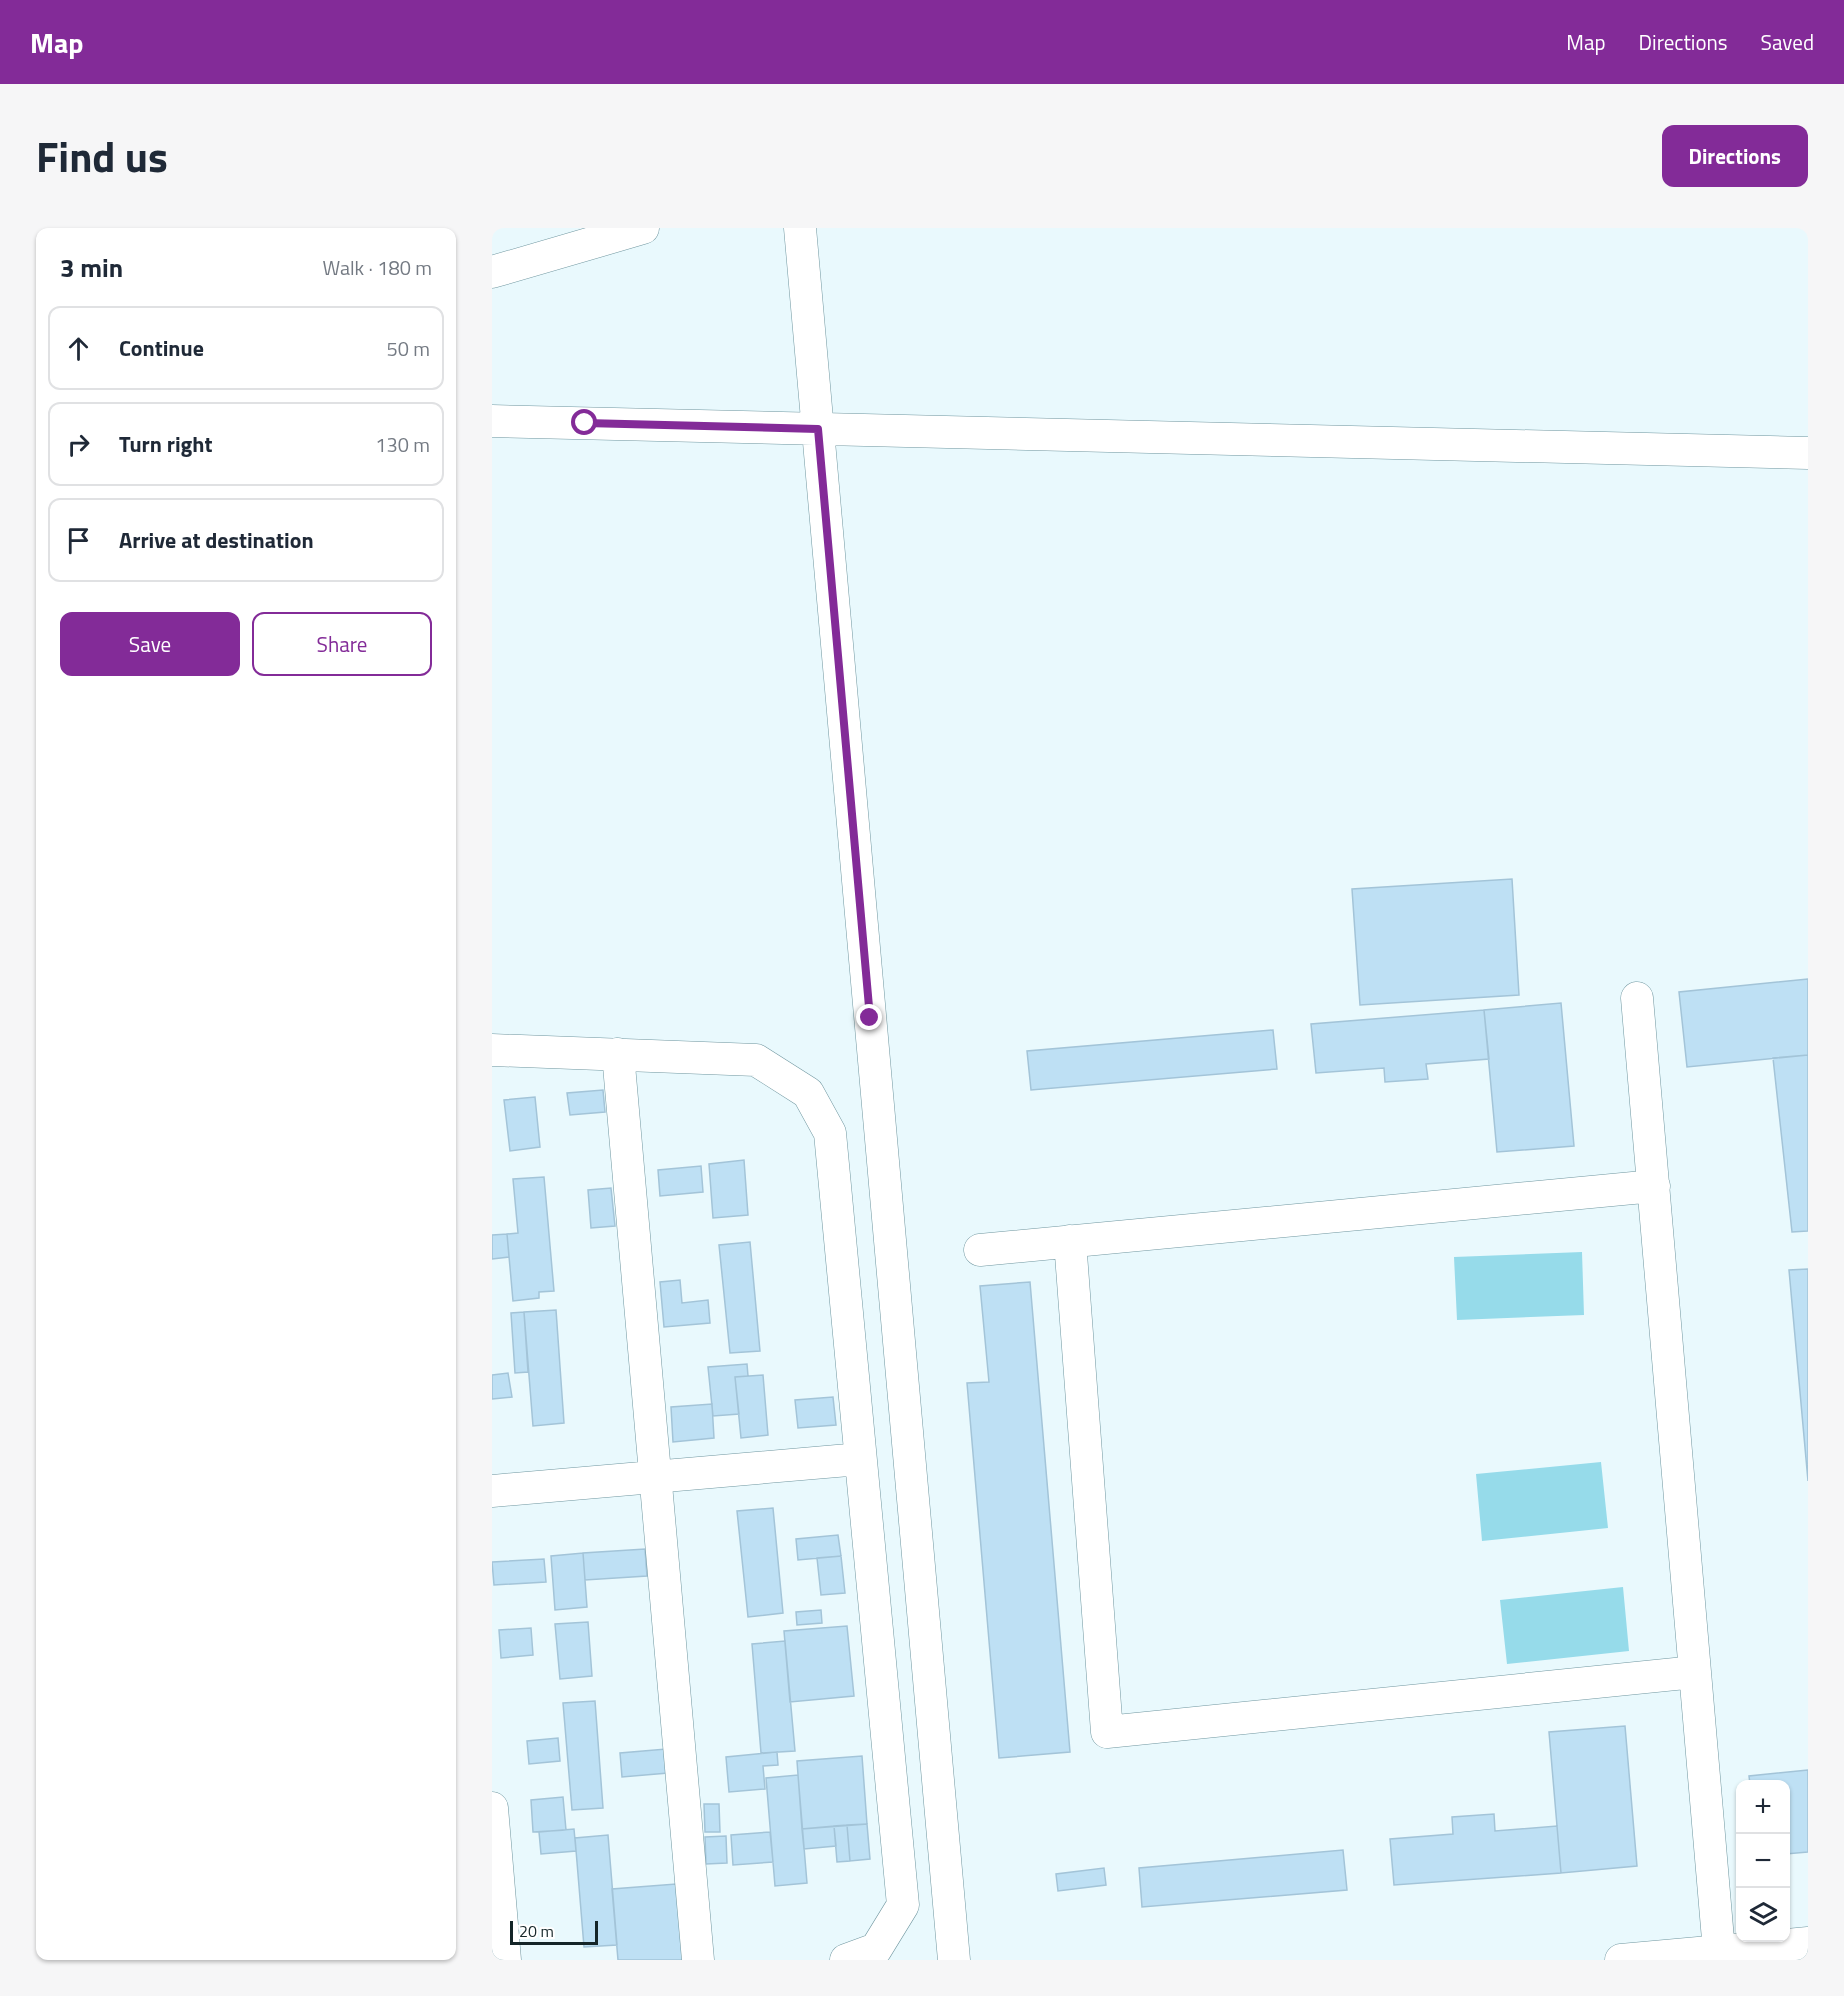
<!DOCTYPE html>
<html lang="en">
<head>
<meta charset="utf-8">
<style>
	:root { --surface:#fff; --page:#f6f6f7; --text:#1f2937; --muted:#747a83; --line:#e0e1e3; --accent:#832b98 }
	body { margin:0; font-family:"Titillium Web",sans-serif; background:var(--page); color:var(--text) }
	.controls { position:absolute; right:18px; bottom:18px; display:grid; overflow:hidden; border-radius:12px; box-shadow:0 2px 4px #0004 }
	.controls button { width:54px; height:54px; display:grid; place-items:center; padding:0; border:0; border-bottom:2px solid var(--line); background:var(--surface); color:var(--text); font:30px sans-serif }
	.scale { position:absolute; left:18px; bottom:15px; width:88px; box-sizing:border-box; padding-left:6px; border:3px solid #142528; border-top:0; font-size:16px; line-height:21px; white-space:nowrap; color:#142528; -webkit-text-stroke:4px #fff; paint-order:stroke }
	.stop { position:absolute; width:18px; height:18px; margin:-14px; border:4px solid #832b98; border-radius:50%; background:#fff }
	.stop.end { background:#832b98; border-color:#fff; box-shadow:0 2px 6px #0008 }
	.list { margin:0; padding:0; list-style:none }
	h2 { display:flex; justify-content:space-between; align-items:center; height:78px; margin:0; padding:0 24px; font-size:26px }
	h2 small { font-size:20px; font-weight:400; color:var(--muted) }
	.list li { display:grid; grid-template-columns:39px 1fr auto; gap:18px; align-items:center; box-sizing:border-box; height:84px; margin:0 12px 12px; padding:0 12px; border:2px solid var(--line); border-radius:12px }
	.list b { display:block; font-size:22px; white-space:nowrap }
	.list em { font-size:20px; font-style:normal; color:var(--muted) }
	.actions { display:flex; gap:12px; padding:18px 24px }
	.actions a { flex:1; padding:14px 0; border:2px solid var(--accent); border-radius:12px; text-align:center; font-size:21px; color:var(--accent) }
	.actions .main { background:var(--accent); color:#fff }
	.icon { flex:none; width:33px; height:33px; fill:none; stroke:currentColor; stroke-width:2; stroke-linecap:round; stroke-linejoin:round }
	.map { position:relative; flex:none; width:1316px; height:1732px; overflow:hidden; border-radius:12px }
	header { display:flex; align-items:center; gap:36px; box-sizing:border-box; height:84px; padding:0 30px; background:var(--accent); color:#fff }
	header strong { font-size:28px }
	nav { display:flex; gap:33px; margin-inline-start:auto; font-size:21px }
	.intro { display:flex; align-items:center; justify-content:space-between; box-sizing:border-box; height:144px; padding:0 36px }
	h1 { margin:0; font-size:42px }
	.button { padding:15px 27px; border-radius:12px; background:var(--accent); color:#fff; font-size:21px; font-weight:700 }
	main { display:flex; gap:36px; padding:0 36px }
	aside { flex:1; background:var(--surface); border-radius:12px; box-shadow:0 2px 4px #0004 }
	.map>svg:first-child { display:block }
	.garden { fill:#96dbea }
	.building { fill:#bee0f4; stroke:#a3c4d8; stroke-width:1.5 }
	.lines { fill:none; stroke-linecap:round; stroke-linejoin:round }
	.minor-casing { stroke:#7097a0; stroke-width:33 }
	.minor { stroke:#fff; stroke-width:32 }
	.route { stroke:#832b98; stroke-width:8 }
</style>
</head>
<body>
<header>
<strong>Map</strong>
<nav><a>Map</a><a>Directions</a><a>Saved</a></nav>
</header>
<div class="intro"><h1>Find us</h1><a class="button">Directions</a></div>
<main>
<aside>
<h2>3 min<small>Walk · 180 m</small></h2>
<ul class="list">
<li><svg class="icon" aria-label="ahead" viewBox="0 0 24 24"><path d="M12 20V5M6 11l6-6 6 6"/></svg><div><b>Continue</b></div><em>50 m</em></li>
<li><svg class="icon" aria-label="right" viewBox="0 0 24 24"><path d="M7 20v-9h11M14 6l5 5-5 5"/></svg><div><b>Turn right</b></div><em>130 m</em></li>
<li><svg class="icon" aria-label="arrive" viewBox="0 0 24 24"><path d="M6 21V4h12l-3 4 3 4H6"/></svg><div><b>Arrive at destination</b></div></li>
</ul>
<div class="actions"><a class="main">Save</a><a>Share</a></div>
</aside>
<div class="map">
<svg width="1316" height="1732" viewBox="0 0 1316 1732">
	<rect width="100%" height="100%" fill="#e9f9fd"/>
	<path class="garden" d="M 1090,1024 L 1092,1087 L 965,1092 L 962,1029 Z
		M 1109,1234 L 1116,1300 L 990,1313 L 984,1246 Z
		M 1131,1359 L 1137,1423 L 1015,1436 L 1008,1372 Z"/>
	<path class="building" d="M 1020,651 L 1027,767 L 868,777 L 860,661 Z
		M 1316,751 L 1316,827 L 1195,839 L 1187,764 Z
		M 1069,775 L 1082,918 L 1005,924 L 992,782 Z
		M 992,782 L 997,831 L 934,836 L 936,851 L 893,854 L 892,840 L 824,845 L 819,796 Z
		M 781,802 L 785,841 L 539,862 L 535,823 Z
		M 1316,827 L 1316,1003 L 1300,1004 L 1281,830 Z
		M 111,862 L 113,884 L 78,887 L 75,865 Z
		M 43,869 L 48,919 L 18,923 L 12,872 Z
		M 252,932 L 256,987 L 221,990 L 217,936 Z
		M 209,938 L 211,964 L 168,968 L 166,942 Z
		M 52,949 L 62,1063 L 47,1064 L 47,1070 L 21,1073 L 15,1006 L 26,1005 L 21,951 Z
		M 119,960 L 123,998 L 99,1000 L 96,962 Z
		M 15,1006 L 17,1029 L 0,1031 L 0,1007 Z
		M 258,1014 L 268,1123 L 238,1125 L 227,1017 Z
		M 1316,1041 L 1316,1253 L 1297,1042 Z
		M 188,1052 L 190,1075 L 216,1072 L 218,1095 L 172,1099 L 168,1054 Z
		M 538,1054 L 578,1524 L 507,1530 L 475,1155 L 497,1154 L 488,1058 Z
		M 64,1082 L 72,1195 L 41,1198 L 32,1084 Z
		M 32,1084 L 36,1144 L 23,1145 L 19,1085 Z
		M 255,1136 L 256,1148 L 243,1149 L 247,1186 L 221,1188 L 216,1139 Z
		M 16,1145 L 20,1169 L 0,1171 L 0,1147 Z
		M 271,1147 L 276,1207 L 249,1210 L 243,1149 Z
		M 341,1169 L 344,1197 L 306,1200 L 303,1172 Z
		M 220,1176 L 222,1210 L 181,1214 L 179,1179 Z
		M 281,1280 L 291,1385 L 256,1389 L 245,1283 Z
		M 346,1307 L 349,1328 L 306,1332 L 304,1311 Z
		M 153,1321 L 155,1348 L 93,1352 L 91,1325 Z
		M 91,1325 L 95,1379 L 63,1382 L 59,1328 Z
		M 349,1328 L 353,1365 L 329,1367 L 325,1330 Z
		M 52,1331 L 54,1354 L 2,1357 L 0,1334 Z
		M 329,1382 L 330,1395 L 305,1397 L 304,1384 Z
		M 96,1394 L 100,1448 L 68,1451 L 63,1396 Z
		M 355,1398 L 362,1468 L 298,1474 L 292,1403 Z
		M 39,1400 L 41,1427 L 9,1430 L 7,1402 Z
		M 293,1413 L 303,1523 L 269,1525 L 260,1416 Z
		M 103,1473 L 111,1580 L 80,1582 L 71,1475 Z
		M 1133,1498 L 1145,1638 L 1069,1645 L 1057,1504 Z
		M 66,1510 L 68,1533 L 37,1536 L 35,1513 Z
		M 174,1521 L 176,1545 L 130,1549 L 128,1525 Z
		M 285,1524 L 286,1537 L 271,1538 L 273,1561 L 237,1564 L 234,1529 Z
		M 370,1528 L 375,1596 L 310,1601 L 305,1533 Z
		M 1316,1542 L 1316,1624 L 1294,1626 L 1294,1556 L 1258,1556 L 1257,1548 Z
		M 306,1547 L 315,1655 L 283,1658 L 274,1550 Z
		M 71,1569 L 74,1602 L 41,1604 L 39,1572 Z
		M 212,1576 L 227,1576 L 228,1604 L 213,1604 Z
		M 1002,1586 L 1003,1603 L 1065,1598 L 1069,1645 L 902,1657 L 898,1611 L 961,1606 L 960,1589 Z
		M 375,1596 L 378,1631 L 358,1633 L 355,1597 Z
		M 355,1597 L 358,1633 L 345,1634 L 342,1598 Z
		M 342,1598 L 344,1618 L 312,1621 L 310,1601 Z
		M 82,1601 L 84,1623 L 49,1626 L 47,1604 Z
		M 278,1604 L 281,1634 L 241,1637 L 239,1607 Z
		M 116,1607 L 125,1717 L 92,1719 L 83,1610 Z
		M 234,1608 L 235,1635 L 214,1636 L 213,1609 Z
		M 851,1622 L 855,1662 L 650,1679 L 647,1640 Z
		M 612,1640 L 614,1657 L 566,1663 L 564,1646 Z
		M 184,1656 L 191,1732 L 126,1732 L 120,1661 Z"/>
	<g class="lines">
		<defs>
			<path id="minor" d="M 308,0 L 462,1732
				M 0,44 L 151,0
				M 0,193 L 1316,225
				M 1145,770 L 1227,1723
				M 0,822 L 264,832 L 316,865 L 338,905 L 411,1677 L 384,1721 L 354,1732
				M 126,826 L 206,1732
				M 578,1013 L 615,1504 L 1203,1444
				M 488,1022 L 1162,958
				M 0,1263 L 368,1231
				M 0,1580 L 13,1732
				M 1129,1732 L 1316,1715"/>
		</defs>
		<use href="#minor" class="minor-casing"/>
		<use href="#minor" class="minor"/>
	</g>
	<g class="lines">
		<path class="route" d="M 93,195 L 326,201 L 378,790"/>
	</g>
</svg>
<div class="controls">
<button>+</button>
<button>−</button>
<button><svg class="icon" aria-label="layers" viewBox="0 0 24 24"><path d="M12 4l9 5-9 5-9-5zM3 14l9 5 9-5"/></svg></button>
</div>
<div class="scale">20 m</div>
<div class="stop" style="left:93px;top:195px"></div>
<div class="stop end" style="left:378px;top:790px"></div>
</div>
</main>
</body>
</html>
